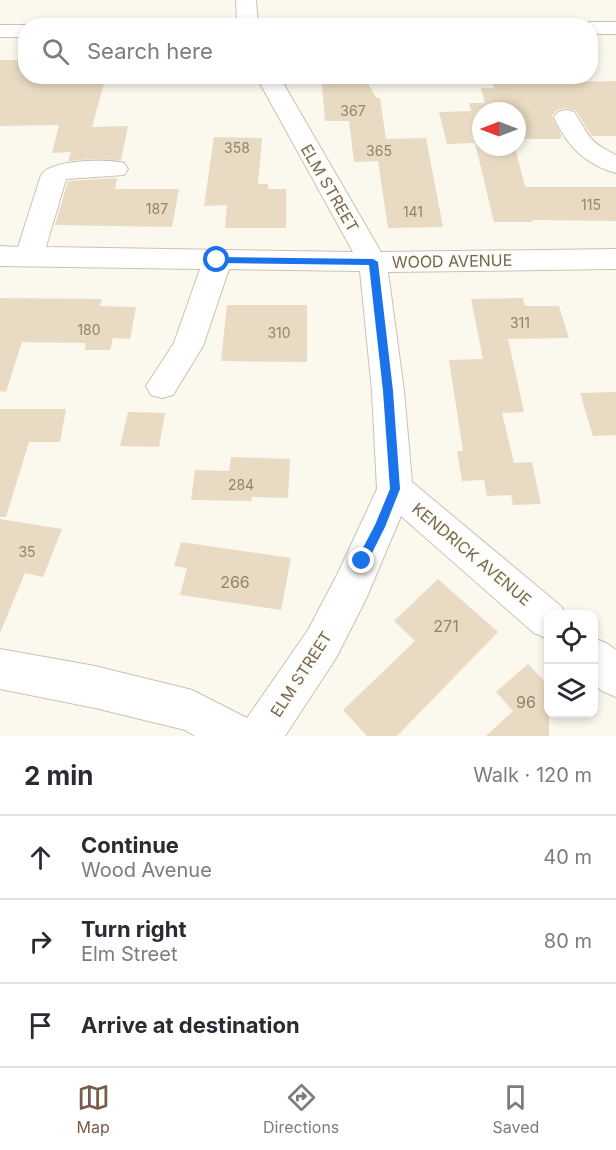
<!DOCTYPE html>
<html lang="en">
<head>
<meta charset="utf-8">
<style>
	:root { --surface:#fff; --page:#f2f2f3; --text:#2b2b33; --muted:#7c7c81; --line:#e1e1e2; --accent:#785b48 }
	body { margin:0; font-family:Inter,sans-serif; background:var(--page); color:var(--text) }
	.controls { position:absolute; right:18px; bottom:18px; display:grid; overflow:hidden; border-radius:12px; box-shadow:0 3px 9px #0003 }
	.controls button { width:54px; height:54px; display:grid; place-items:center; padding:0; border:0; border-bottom:2px solid var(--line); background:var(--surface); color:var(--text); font:30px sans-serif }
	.compass { position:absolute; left:472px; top:102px; width:54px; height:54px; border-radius:50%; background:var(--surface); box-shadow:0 3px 9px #0003; rotate:270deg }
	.stop { position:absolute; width:18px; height:18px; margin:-14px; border:4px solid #1a73e8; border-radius:50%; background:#fff }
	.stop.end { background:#1a73e8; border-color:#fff; box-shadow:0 2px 6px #0008 }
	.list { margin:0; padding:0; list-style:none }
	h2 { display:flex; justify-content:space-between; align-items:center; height:78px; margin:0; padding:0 24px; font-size:26px }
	h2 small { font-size:20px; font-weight:400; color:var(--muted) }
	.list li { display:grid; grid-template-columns:39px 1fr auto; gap:18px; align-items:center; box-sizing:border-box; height:84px; padding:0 24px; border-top:2px solid var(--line) }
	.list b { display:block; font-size:22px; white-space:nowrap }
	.list p { margin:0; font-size:20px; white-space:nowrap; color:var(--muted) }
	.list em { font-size:20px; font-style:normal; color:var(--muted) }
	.icon { flex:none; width:33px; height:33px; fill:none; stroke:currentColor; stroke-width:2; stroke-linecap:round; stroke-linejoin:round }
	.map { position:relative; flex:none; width:616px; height:736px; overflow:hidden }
	.search { position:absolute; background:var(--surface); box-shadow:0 3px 9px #0003; left:18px; right:18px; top:18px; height:66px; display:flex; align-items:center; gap:15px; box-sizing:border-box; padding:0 21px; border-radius:24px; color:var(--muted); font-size:22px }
	.sheet { height:330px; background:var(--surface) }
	nav { display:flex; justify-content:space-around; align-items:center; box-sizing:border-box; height:84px; border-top:2px solid var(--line); background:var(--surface); font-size:16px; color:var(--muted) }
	nav a { display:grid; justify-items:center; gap:3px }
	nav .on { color:var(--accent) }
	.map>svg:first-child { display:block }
	.building { fill:#e9dac3 }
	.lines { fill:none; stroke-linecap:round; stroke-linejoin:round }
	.minor-casing { stroke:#cbc1b1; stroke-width:2 }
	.minor { fill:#fff; fill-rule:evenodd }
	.route { fill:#1a73e8 }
	.labels { text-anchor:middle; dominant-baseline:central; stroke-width:4.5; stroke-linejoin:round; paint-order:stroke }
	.number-label { font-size:14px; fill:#92836e }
	.street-label { font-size:16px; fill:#756652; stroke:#fefcf4 }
	.near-number-label { font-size:16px; fill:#92836e }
</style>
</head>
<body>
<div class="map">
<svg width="616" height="736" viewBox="0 0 616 736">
	<rect width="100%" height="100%" fill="#fbf9ed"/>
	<path class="building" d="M 0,60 L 26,60 L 26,76 L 106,76 L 92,127 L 128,126 L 121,160 L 93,159 L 68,161 L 71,152 L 52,153 L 59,125 L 0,126 Z
		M 321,76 L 364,76 L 376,98 L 380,98 L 386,139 L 426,138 L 443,227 L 388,228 L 378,161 L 354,162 L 349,121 L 325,121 Z
		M 517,76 L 574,76 L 576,82 L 616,81 L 616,136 L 592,136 L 576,111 L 565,108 L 557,110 L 552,116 L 562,137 L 560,137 L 561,139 L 517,139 L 517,111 L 481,111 L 481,147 L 515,147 L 525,187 L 616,187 L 616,221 L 532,220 L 533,222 L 494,222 L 475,143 L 447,144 L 439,112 L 471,111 L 469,103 L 485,103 L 481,88 L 494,88 L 491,79 L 517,79 Z
		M 214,137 L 262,138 L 258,184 L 268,184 L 268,189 L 286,189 L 286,228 L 225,228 L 227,205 L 204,206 Z
		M 117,178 L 115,189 L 179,189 L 172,227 L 55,225 L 68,181 Z
		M 0,298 L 102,299 L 100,306 L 136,307 L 130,339 L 113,338 L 110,350 L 85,350 L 86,343 L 22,342 L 6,392 L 0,391 Z
		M 523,298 L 525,306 L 559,306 L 569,338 L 508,339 L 524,412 L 502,413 L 514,463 L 532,462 L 541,504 L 513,505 L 511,495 L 487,496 L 484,480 L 462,481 L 457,451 L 463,451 L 449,360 L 483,359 L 471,299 Z
		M 227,305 L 307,305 L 307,362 L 221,361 Z
		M 616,392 L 616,435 L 593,436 L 580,393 Z
		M 0,409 L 66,409 L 60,442 L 29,442 L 6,517 L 0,517 Z
		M 128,412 L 165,413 L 159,447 L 120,446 Z
		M 231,457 L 290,459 L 288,498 L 252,497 L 251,501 L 191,500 L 195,470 L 229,471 Z
		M 0,519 L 62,529 L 43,577 L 25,573 L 0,633 Z
		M 181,542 L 291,558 L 281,610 L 180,595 L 187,568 L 174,566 Z
		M 438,579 L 498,632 L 397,736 L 367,736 L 343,710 L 415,641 L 394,621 Z
		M 528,664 L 549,686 L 549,736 L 486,736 L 513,711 L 496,692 Z"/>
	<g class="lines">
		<defs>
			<path id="minor" d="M 236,0 L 256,0 L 258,26 L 237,26 Z
				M 590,22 L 616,22 L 616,34 L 590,34 L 590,26 L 581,26 Z
				M 0,25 L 26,25 L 29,26 L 26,26 L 26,37 L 0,37 Z
				M 256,76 L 279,76 L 381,252 L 616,249 L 616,269 L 388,272 L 404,391 L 412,482 L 562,607 L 565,614 L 548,614 L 548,639 L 534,633 L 401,516 L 366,599 L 336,658 L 285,736 L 195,736 L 185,730 L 95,708 L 0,689 L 0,649 L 95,666 L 192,690 L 247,718 L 308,630 L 338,573 L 377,489 L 372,391 L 360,271 L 229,269 L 203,346 L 173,395 L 162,398 L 151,395 L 146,386 L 174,343 L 200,269 L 0,266 L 0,246 L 18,247 L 41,175 C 52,159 106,159 124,163 L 128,169 L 124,175 L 66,179 L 46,247 L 353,252 Z
				M 566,110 L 574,112 C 591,137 586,140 616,155 L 616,173 C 586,165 566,145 554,117 L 558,112 Z
				M 594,638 L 608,644 L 616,650 L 616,697 L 602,691 L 594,684 Z"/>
		</defs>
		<use href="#minor" class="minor-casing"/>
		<use href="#minor" class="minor"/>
	</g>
	<path class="route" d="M 217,257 L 373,259 L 378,262 L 393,391 L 400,489 L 385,527 L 366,565 L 362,566 L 356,561 L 375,525 L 390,489 L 383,391 L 369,265 L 217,263 L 213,260 Z"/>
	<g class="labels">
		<g class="number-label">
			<text x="353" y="110">367</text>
			<text x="237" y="147">358</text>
			<text x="379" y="150">365</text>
			<text x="591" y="204">115</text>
			<text x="157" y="208">187</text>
			<text x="413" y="211">141</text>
			<text x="520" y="322">311</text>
			<text x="89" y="329">180</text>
			<text x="279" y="332">310</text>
			<text x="241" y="484">284</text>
			<text x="27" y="551">35</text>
		</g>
		<g class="street-label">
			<text transform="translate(330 188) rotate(60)">ELM STREET</text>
			<text transform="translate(452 261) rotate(-1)">WOOD AVENUE</text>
			<text transform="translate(472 554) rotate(40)">KENDRICK AVENUE</text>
			<text transform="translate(301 674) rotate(-57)">ELM STREET</text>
		</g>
		<g class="near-number-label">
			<text x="235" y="582">266</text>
			<text x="446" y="626">271</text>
			<text x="526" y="702">96</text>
		</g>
	</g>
</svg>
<div class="controls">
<button><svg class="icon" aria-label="locate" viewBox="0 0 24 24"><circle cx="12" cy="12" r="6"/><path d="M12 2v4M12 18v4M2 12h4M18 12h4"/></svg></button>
<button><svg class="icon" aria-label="layers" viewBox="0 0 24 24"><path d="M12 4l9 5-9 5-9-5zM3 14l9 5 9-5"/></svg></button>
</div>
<svg class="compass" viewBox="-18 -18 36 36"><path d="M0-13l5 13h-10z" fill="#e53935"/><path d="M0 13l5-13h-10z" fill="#7c7c81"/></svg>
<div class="stop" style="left:217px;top:260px"></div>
<div class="stop end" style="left:362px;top:561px"></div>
<div class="search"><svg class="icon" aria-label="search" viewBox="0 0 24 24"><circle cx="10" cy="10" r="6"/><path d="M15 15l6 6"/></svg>Search here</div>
</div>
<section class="sheet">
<h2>2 min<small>Walk · 120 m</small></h2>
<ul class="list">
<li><svg class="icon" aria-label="ahead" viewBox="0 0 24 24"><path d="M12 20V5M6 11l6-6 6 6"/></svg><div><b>Continue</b><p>Wood Avenue</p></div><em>40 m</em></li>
<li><svg class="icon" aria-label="right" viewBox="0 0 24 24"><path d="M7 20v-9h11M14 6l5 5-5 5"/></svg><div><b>Turn right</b><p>Elm Street</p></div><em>80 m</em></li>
<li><svg class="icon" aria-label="arrive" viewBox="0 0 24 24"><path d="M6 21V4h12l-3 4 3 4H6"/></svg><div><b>Arrive at destination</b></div></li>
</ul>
</section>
<nav>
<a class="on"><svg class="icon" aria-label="map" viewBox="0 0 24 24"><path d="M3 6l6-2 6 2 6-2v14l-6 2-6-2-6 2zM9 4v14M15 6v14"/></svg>Map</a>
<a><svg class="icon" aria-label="directions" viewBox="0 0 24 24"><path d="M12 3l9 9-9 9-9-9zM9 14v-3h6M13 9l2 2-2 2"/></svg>Directions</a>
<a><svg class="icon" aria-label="saved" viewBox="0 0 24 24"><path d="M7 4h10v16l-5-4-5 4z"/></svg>Saved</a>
</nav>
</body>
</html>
